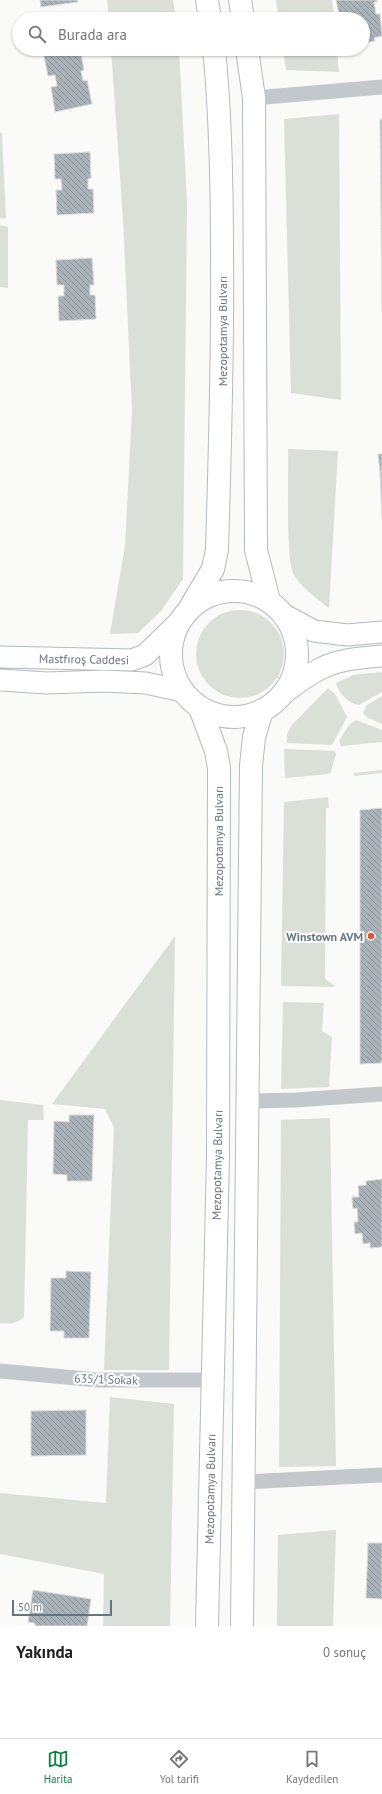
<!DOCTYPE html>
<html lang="tr">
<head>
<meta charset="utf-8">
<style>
	:root { --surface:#fff; --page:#f2f2f2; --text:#222; --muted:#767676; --line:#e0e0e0; --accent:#0b8043 }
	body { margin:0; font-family:"PT Sans",sans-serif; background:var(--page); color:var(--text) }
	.scale { position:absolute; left:12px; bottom:10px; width:100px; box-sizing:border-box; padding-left:4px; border:2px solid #657683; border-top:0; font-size:11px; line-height:14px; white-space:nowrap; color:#657683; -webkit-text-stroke:3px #fff; paint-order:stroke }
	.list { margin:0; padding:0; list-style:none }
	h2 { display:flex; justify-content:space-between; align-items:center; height:52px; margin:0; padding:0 16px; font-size:17px }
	h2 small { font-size:13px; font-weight:400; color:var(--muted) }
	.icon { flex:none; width:22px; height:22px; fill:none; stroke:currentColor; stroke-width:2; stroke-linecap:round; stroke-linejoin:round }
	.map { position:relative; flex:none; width:382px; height:1626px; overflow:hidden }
	.search { position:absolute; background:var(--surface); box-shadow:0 1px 3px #0004; left:12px; right:12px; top:12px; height:44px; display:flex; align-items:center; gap:10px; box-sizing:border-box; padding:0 14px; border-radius:22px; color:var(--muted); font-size:15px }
	.sheet { height:112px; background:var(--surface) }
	nav { display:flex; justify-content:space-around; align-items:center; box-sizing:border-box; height:56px; border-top:1px solid var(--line); background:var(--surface); font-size:11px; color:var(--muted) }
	nav a { display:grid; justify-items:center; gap:2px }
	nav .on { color:var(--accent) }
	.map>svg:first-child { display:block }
	.green { fill:#dadfd7 }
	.building { fill:url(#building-back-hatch); stroke:#dcdcda }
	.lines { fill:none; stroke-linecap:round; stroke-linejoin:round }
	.secondary-casing { stroke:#b3babf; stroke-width:23 }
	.primary-casing { stroke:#b5babe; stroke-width:24 }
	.street { stroke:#c3c8cc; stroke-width:15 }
	.secondary { stroke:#fff; stroke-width:21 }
	.primary { stroke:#fff; stroke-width:22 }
	.poi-dot { fill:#e4572e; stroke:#fff; stroke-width:1.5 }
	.labels { text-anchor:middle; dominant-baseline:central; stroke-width:4; stroke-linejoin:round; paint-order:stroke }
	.street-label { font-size:12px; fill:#657683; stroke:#fff }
	.poi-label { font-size:12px; font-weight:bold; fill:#657683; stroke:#fff; text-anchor:end }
</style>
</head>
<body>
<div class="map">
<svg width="382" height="1626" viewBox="0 0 382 1626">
	<defs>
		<pattern id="building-back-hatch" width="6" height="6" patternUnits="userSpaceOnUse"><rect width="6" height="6" fill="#aab3b9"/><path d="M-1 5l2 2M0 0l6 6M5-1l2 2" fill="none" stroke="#8e969c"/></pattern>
	</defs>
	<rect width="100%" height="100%" fill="#fafaf8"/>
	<path class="green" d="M 107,0 L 173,0 L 176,19 L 109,19 Z
		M 276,0 L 332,0 L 335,19 L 279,19 Z
		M 111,49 L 179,49 L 187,202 L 183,579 L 161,611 L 138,633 L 110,634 L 125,546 L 132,411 L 123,219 Z
		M 283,49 L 337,49 L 339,72 L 286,70 Z
		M 339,114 L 341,400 L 291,393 L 284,119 Z
		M 0,133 L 2,133 L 6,219 L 0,218 Z
		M 0,225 L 8,227 L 8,288 L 0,287 Z
		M 288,449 L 338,451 L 329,608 C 316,598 303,589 294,575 C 285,560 289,471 288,449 Z
		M196 654a44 44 0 1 1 88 0a44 44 0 1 1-88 0Z
		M 382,672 L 382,692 L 359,705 C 348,703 339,694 336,683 L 353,675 Z
		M 328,688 L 335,694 L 347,717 L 332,745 L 287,743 L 287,734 L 291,726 Z
		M 382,696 L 382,724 L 368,718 L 363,713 L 367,705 Z
		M 356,720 L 382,730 L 382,742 L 341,746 L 339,741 C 344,733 347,725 356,720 Z
		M 284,749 L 335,751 L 336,754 L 331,772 L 329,774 L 285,778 Z
		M 382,770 L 382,773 L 355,776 L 353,773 Z
		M 328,797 L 329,808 L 326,808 L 325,979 L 334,985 L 334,987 L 281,986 L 284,802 Z
		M 175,936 L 169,1370 L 104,1370 L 114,1127 L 105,1109 L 52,1104 Z
		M 283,1002 L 324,1003 L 322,1031 L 332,1037 L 329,1087 L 281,1089 Z
		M 0,1100 L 43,1105 L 44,1120 L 28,1120 L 24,1317 C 16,1324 10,1324 0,1323 Z
		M 330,1118 L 336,1466 L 279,1467 L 281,1120 Z
		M 110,1397 L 174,1404 L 170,1626 L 103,1626 L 104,1574 L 0,1554 L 0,1493 L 106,1503 Z
		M 336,1530 L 333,1626 L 277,1626 L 278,1535 Z"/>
	<path class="building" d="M 40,0 L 77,0 L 78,2 L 41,7 Z
		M 336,0 L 377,0 L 377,2 L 374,2 L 376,14 L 380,14 L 382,36 L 374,38 L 375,41 L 363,43 L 363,19 L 340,19 Z
		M 54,49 L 80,49 L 84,70 L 81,71 L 83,81 L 87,80 L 92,104 L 55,112 L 51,87 L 57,86 L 55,75 L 48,76 L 43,51 Z
		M 380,119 L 382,119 L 382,312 Z
		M 90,152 L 91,178 L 88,179 L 88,189 L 93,189 L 94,213 L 57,215 L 56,190 L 62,190 L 61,179 L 55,179 L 54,154 Z
		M 92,258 L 94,285 L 90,285 L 90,295 L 95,295 L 96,319 L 59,321 L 58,296 L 64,296 L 64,285 L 57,285 L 56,260 Z
		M 378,454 L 382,454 L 382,471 L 380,472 Z
		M 382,471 L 382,519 L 380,472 Z
		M 382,808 L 382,1063 L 360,1064 L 360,810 Z
		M 69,1115 L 94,1115 L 92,1181 L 67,1181 L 67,1175 L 53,1174 L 54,1121 L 69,1122 Z
		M 382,1179 L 382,1247 L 370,1248 L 370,1243 L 363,1244 L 362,1233 L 355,1234 L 354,1222 L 358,1222 L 357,1208 L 353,1209 L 352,1197 L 359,1197 L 358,1186 L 366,1185 L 366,1181 Z
		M 66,1271 L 91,1272 L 89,1338 L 64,1338 L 64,1331 L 50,1331 L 51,1278 L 66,1278 Z
		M 86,1410 L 86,1455 L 31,1456 L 31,1411 Z
		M 368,1543 L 382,1543 L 382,1599 L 366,1598 Z
		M 33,1590 L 91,1599 L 87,1626 L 36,1626 L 34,1623 L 28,1622 Z"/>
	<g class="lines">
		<defs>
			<path id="secondary" d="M 284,615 L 314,631 L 347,635 L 382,632
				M 0,657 L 132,660 L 145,655 L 178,623
				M 0,680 L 47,683 L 104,681 L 146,683 L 182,691
				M 284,693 C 295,685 306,676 318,670 C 338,659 360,658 382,656"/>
			<path id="primary" d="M 207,0 L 210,19
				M 240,0 L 243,19
				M 247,49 L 254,98 L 256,550 L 269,601
				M171 654a63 63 0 1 1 126 0a63 63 0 1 1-126 0Z
				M 191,606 L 213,569 L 217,550 C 220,452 223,353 222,254 C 222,186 221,117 214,49
				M 200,708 L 216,751 L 219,768 L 218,1157 L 207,1626
				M 242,1626 L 251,766 L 254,737 L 262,710"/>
		</defs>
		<use href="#secondary" class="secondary-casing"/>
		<use href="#primary" class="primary-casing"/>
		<path class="street" d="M 254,98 L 382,87
			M 249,1101 L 296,1100 L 382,1094
			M 0,1371 L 98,1380 L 213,1380
			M 244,1482 L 382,1475"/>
		<use href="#secondary" class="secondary"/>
		<use href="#primary" class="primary"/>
	</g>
	<circle class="poi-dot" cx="371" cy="936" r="4"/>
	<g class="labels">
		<g class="street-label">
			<text transform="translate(222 331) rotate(-90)">Mezopotamya Bulvarı</text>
			<text transform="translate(84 659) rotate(1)">Mastfıroş Caddesi</text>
			<text transform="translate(218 841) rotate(-90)">Mezopotamya Bulvarı</text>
			<text transform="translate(217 1165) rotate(-89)">Mezopotamya Bulvarı</text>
			<text transform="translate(106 1379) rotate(2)">635/1 Sokak</text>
			<text transform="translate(210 1489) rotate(-89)">Mezopotamya Bulvarı</text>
		</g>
		<g class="poi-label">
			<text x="363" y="936">Winstown AVM</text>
		</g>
	</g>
</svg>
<div class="scale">50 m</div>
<div class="search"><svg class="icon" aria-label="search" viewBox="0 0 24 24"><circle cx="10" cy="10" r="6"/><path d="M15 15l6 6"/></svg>Burada ara</div>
</div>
<section class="sheet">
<h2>Yakında<small>0 sonuç</small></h2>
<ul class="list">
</ul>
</section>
<nav>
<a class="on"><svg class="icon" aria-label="map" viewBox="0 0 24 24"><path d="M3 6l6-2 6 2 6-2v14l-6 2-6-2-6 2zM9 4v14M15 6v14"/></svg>Harita</a>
<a><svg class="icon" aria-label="directions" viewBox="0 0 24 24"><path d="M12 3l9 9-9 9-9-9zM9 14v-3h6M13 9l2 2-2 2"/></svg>Yol tarifi</a>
<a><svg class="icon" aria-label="saved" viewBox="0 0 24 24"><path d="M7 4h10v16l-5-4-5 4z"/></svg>Kaydedilen</a>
</nav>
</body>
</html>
